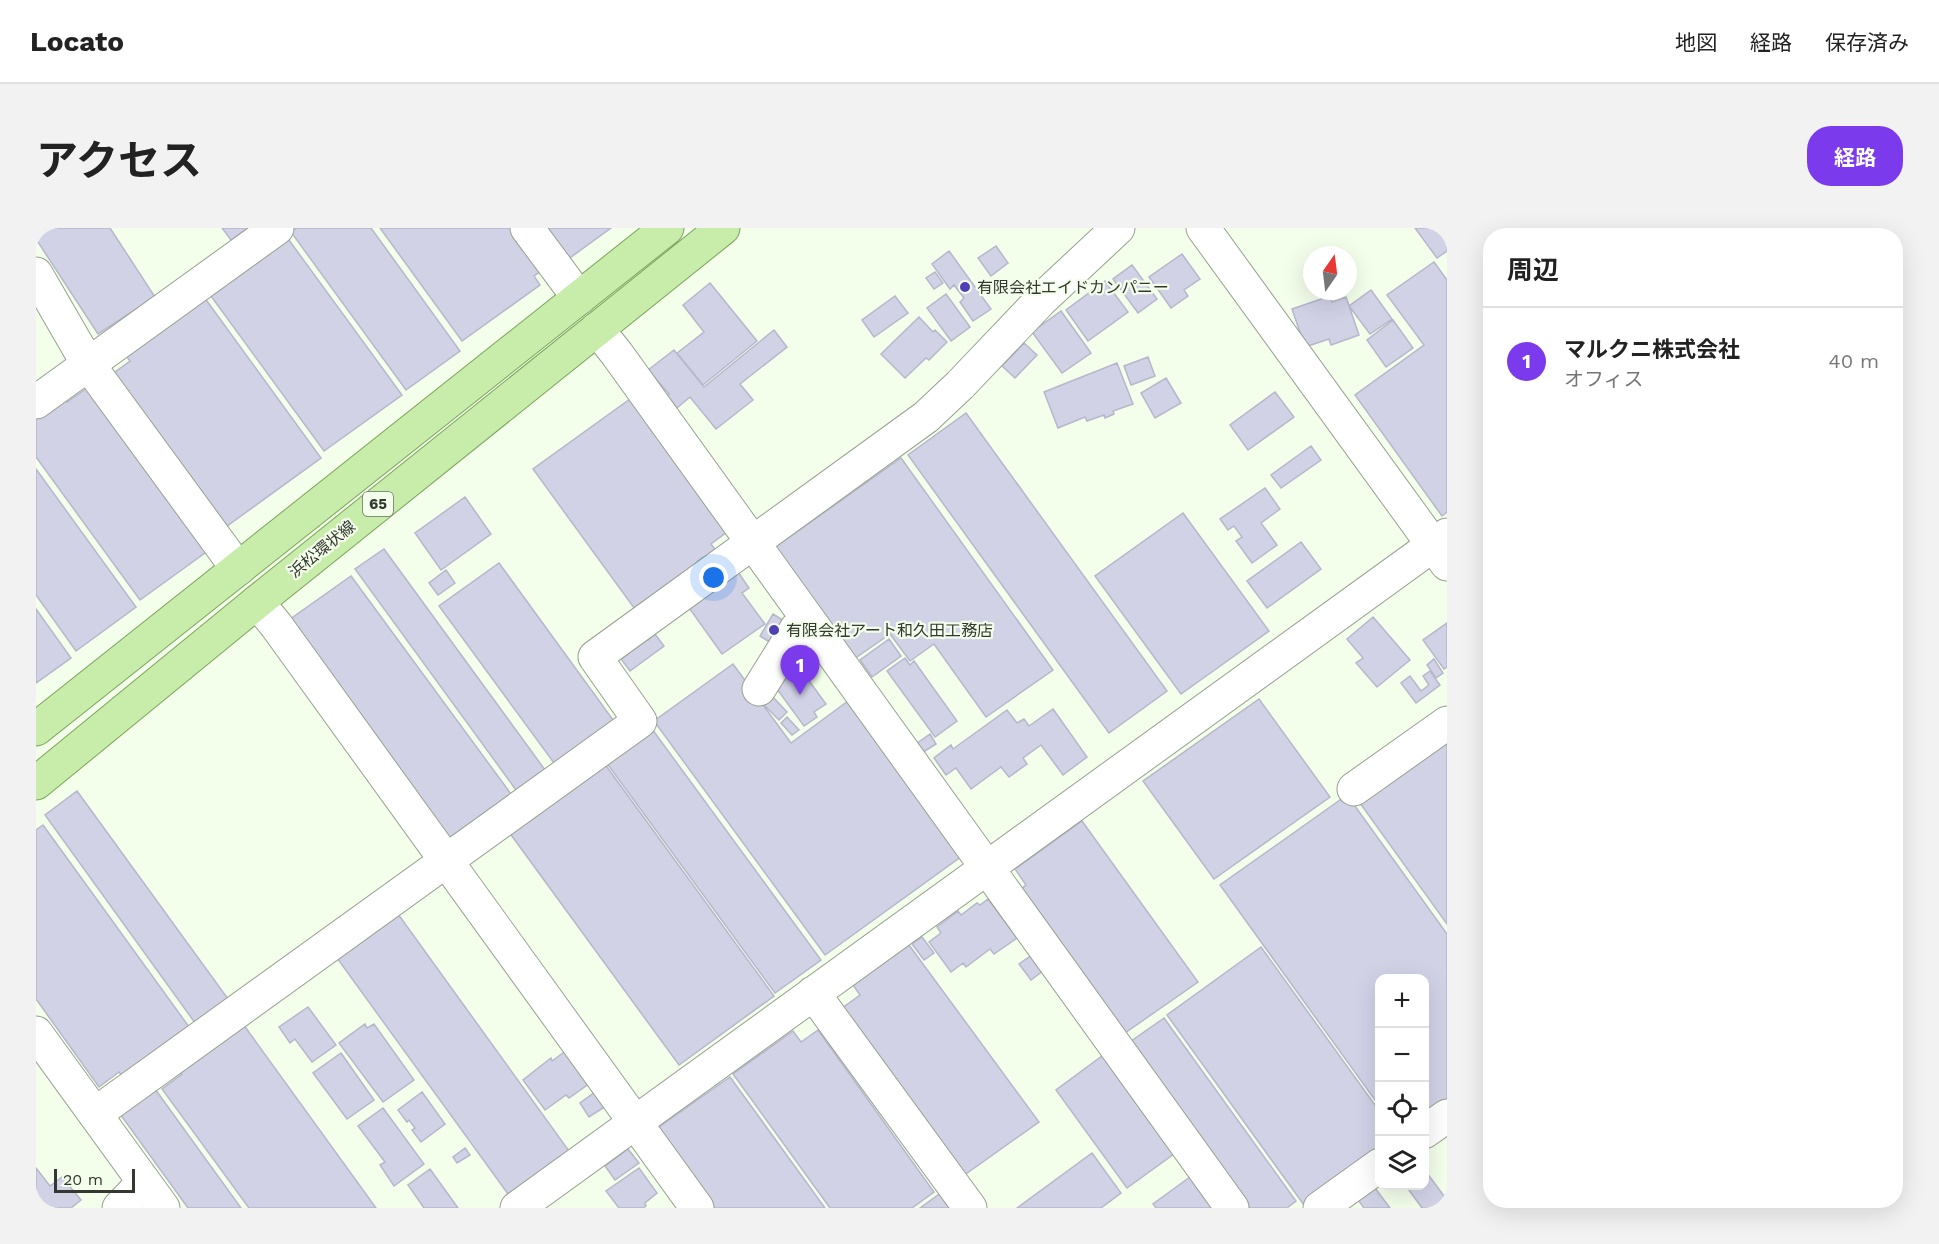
<!DOCTYPE html>
<html lang="ja">
<head>
<meta charset="utf-8">
<style>
	:root { --surface:#fff; --page:#f2f2f2; --text:#222; --muted:#767676; --line:#e0e0e0; --accent:#7c3aed }
	body { margin:0; font-family:"Work Sans","Noto Sans JP",sans-serif; background:var(--page); color:var(--text) }
	.controls { position:absolute; right:18px; bottom:18px; display:grid; overflow:hidden; border-radius:12px; box-shadow:0 6px 24px #0002 }
	.controls button { width:54px; height:54px; display:grid; place-items:center; padding:0; border:0; border-bottom:2px solid var(--line); background:var(--surface); color:var(--text); font:30px sans-serif }
	.compass { position:absolute; left:1267px; top:18px; width:54px; height:54px; border-radius:50%; background:var(--surface); box-shadow:0 6px 24px #0002; rotate:14deg }
	.scale { position:absolute; left:18px; bottom:15px; width:81px; box-sizing:border-box; padding-left:6px; border:3px solid #343831; border-top:0; font-size:16px; line-height:21px; white-space:nowrap; color:#343831; -webkit-text-stroke:4px #f3feeb; paint-order:stroke }
	.you { position:absolute; left:678px; top:350px; width:21px; height:21px; margin:-15px; border:4px solid #fff; border-radius:50%; background:#1a73e8; box-shadow:0 0 0 9px #1a73e833 }
	.badge { display:grid; place-items:center; width:39px; height:39px; border-radius:50%; background:var(--accent); color:#fff; font-size:20px; font-weight:700 }
	.pin { position:absolute; translate:-50% -50px; filter:drop-shadow(0 2px 3px #0008) }
	.pin::after { content:''; position:absolute; top:32px; width:21px; height:18px; background:inherit; clip-path:polygon(0 0,100% 0,50% 100%) }
	.list { margin:0; padding:0; list-style:none }
	h2 { display:flex; justify-content:space-between; align-items:center; height:78px; margin:0; padding:0 24px; font-size:26px }
	h2 small { font-size:20px; font-weight:400; color:var(--muted) }
	.list li { display:grid; grid-template-columns:39px 1fr auto; gap:18px; align-items:center; box-sizing:border-box; height:108px; padding:0 24px; border-top:2px solid var(--line) }
	.list b { display:block; font-size:22px; white-space:nowrap }
	.list p { margin:0; font-size:20px; white-space:nowrap; color:var(--muted) }
	.list em { font-size:20px; font-style:normal; color:var(--muted) }
	.icon { flex:none; width:33px; height:33px; fill:none; stroke:currentColor; stroke-width:2; stroke-linecap:round; stroke-linejoin:round }
	.map { position:relative; flex:none; width:1411px; height:980px; overflow:hidden; border-radius:24px }
	header { display:flex; align-items:center; gap:36px; box-sizing:border-box; height:84px; padding:0 30px; background:var(--surface); border-bottom:2px solid var(--line) }
	header strong { font-size:28px }
	nav { display:flex; gap:33px; margin-inline-start:auto; font-size:21px }
	.intro { display:flex; align-items:center; justify-content:space-between; box-sizing:border-box; height:144px; padding:0 36px }
	h1 { margin:0; font-size:42px }
	.button { padding:15px 27px; border-radius:24px; background:var(--accent); color:#fff; font-size:21px; font-weight:700 }
	main { display:flex; gap:36px; padding:0 36px }
	aside { flex:1; background:var(--surface); border-radius:24px; box-shadow:0 6px 24px #0002 }
	.map>svg:first-child { display:block }
	.building { fill:#d1d2e6; stroke:#b6b7cb; stroke-width:1.5 }
	.lines { fill:none; stroke-linecap:round; stroke-linejoin:round }
	.minor-casing { stroke:#97a190; stroke-width:35 }
	.major-casing { stroke:#7ca55b; stroke-width:35 }
	.minor { stroke:#fff; stroke-width:33 }
	.major { stroke:#c8ecaa; stroke-width:33 }
	.poi-dot { fill:#4f3eb6; stroke:#f3feeb; stroke-width:2 }
	.labels { text-anchor:middle; dominant-baseline:central; stroke-width:4.5; stroke-linejoin:round; paint-order:stroke }
	.shield { fill:#f3feeb; stroke:#6d7369; stroke-width:1.5 }
	.shield-label { font-size:15px; font-weight:bold; fill:#343831 }
	.poi-label { font-size:16px; fill:#343831; stroke:#f3feeb; text-anchor:start }
	.street-label { font-size:16px; fill:#343831; stroke:#f3feeb }
</style>
</head>
<body>
<header>
<strong>Locato</strong>
<nav><a>地図</a><a>経路</a><a>保存済み</a></nav>
</header>
<div class="intro"><h1>アクセス</h1><a class="button">経路</a></div>
<main>
<div class="map">
<svg width="1411" height="980" viewBox="0 0 1411 980">
	<rect width="100%" height="100%" fill="#f3feeb"/>
	<path class="building" d="M 0,0 L 74,0 L 119,69 L 62,106 L 0,11 Z
		M 186,0 L 212,0 L 195,12 Z
		M 260,0 L 335,0 L 424,123 L 370,162 L 255,4 Z
		M 344,0 L 474,0 L 505,43 L 498,48 L 504,57 L 426,113 Z
		M 508,0 L 575,0 L 531,32 Z
		M 1379,0 L 1411,0 L 1411,23 L 1401,30 Z
		M 250,8 L 366,167 L 288,223 L 172,64 Z
		M 960,18 L 972,35 L 955,48 L 942,30 Z
		M 913,23 L 955,81 L 937,93 L 924,74 L 928,70 L 918,57 L 914,61 L 896,36 Z
		M 1146,26 L 1164,51 L 1148,62 L 1152,68 L 1135,80 L 1113,49 Z
		M 1398,34 L 1411,52 L 1411,284 L 1406,288 L 1319,167 L 1388,117 L 1351,67 Z
		M 1096,37 L 1121,71 L 1102,85 L 1077,51 Z
		M 899,44 L 907,55 L 898,61 L 890,50 Z
		M 1069,53 L 1092,84 L 1052,113 L 1030,82 Z
		M 674,55 L 721,113 L 667,157 L 641,125 L 668,104 L 647,77 Z
		M 1335,62 L 1356,91 L 1334,106 L 1313,78 Z
		M 910,66 L 934,99 L 915,113 L 891,80 Z
		M 859,68 L 872,85 L 838,109 L 826,92 Z
		M 1294,68 L 1296,74 L 1310,69 L 1323,107 L 1295,117 L 1293,111 L 1269,119 L 1256,81 Z
		M 168,69 L 285,230 L 187,301 L 75,147 L 94,133 L 89,126 Z
		M 1025,83 L 1055,125 L 1026,145 L 996,104 Z
		M 883,89 L 897,104 L 899,102 L 911,114 L 893,132 L 890,130 L 869,150 L 845,126 Z
		M 1357,92 L 1377,120 L 1350,139 L 1331,112 Z
		M 738,102 L 751,119 L 704,156 L 717,172 L 680,201 L 654,169 L 641,180 L 631,168 L 633,166 L 612,142 L 638,122 L 668,159 Z
		M 988,115 L 1001,127 L 979,150 L 966,138 Z
		M 1112,129 L 1119,148 L 1095,157 L 1088,138 Z
		M 1081,135 L 1097,176 L 1077,183 L 1078,186 L 1069,190 L 1068,187 L 1051,193 L 1049,189 L 1022,200 L 1008,164 Z
		M 1130,150 L 1145,175 L 1119,190 L 1105,165 Z
		M 54,158 L 173,322 L 104,372 L 0,229 L 0,189 L 27,169 L 31,174 Z
		M 1239,164 L 1258,189 L 1212,222 L 1194,197 Z
		M 594,171 L 691,304 L 675,316 L 682,325 L 601,384 L 497,241 Z
		M 930,185 L 1131,463 L 1073,505 L 872,227 Z
		M 1275,218 L 1285,232 L 1245,260 L 1235,247 Z
		M 865,230 L 1017,442 L 950,489 L 898,416 L 874,433 L 854,406 L 818,431 L 738,320 Z
		M 0,241 L 100,379 L 40,423 L 0,367 Z
		M 1229,260 L 1244,281 L 1225,295 L 1241,317 L 1216,335 L 1200,313 L 1206,309 L 1198,298 L 1192,302 L 1184,291 Z
		M 429,269 L 455,306 L 405,342 L 379,305 Z
		M 1147,285 L 1233,403 L 1145,466 L 1059,348 Z
		M 1265,314 L 1285,341 L 1231,380 L 1211,353 Z
		M 348,321 L 512,546 L 483,566 L 319,341 Z
		M 463,335 L 580,496 L 521,539 L 403,378 Z
		M 700,341 L 713,360 L 706,365 L 729,396 L 686,426 L 651,377 Z
		M 410,342 L 419,355 L 402,367 L 393,355 Z
		M 315,348 L 475,566 L 413,610 L 253,392 Z
		M 0,381 L 35,430 L 0,455 Z
		M 737,386 L 753,396 L 740,418 L 724,408 Z
		M 1337,389 L 1374,432 L 1341,459 L 1320,435 L 1327,430 L 1311,411 Z
		M 1411,395 L 1411,439 L 1408,441 L 1387,412 Z
		M 607,406 L 612,412 L 619,406 L 628,418 L 594,443 L 585,431 L 593,425 L 589,419 Z
		M 853,411 L 865,428 L 836,449 L 824,432 Z
		M 869,430 L 874,437 L 878,433 L 921,493 L 899,509 L 851,443 Z
		M 1398,431 L 1407,445 L 1400,450 L 1391,437 Z
		M 697,436 L 755,515 L 812,473 L 926,628 L 789,727 L 618,493 Z
		M 763,439 L 790,476 L 778,484 L 781,489 L 768,498 L 738,457 Z
		M 1394,443 L 1404,457 L 1380,475 L 1365,455 L 1374,448 L 1385,463 L 1393,457 L 1387,448 Z
		M 735,467 L 751,484 L 743,492 L 726,475 Z
		M 1223,471 L 1294,569 L 1178,651 L 1107,553 Z
		M 1017,481 L 1051,529 L 1027,547 L 1005,517 L 987,530 L 991,536 L 973,549 L 965,539 L 935,561 L 920,540 L 910,547 L 898,530 L 915,517 L 917,521 L 971,482 L 981,495 L 988,491 L 993,498 Z
		M 751,489 L 763,502 L 756,507 L 745,495 Z
		M 616,501 L 785,732 L 739,765 L 570,534 Z
		M 894,506 L 900,516 L 886,525 L 880,516 Z
		M 1411,507 L 1411,696 L 1321,571 Z
		M 568,535 L 738,768 L 643,837 L 473,604 Z
		M 41,563 L 195,775 L 162,799 L 9,587 Z
		M 1311,567 L 1411,706 L 1411,874 L 1388,890 L 1388,750 L 1344,750 L 1344,879 L 1184,657 Z
		M 1046,593 L 1162,754 L 1089,805 L 985,661 L 990,657 L 979,641 Z
		M 7,597 L 156,803 L 89,852 L 83,844 L 63,859 L 0,771 L 0,602 Z
		M 952,671 L 981,710 L 958,726 L 954,721 L 930,739 L 927,735 L 915,744 L 893,714 L 905,705 L 901,699 L 922,683 L 925,687 L 941,675 L 944,677 Z
		M 362,686 L 533,923 L 472,966 L 301,730 Z
		M 886,709 L 898,725 L 888,732 L 876,716 Z
		M 873,717 L 1003,894 L 927,948 L 805,781 L 824,767 L 817,757 Z
		M 1225,719 L 1344,884 L 1344,924 L 1268,977 L 1131,787 Z
		M 996,727 L 1008,742 L 995,752 L 983,736 Z
		M 272,779 L 300,817 L 276,834 L 259,811 L 254,815 L 243,799 Z
		M 1128,790 L 1260,973 L 1251,980 L 1214,980 L 1094,814 Z
		M 207,796 L 340,980 L 213,980 L 126,861 L 146,846 L 143,842 Z
		M 329,796 L 331,800 L 338,796 L 378,852 L 347,874 L 303,815 Z
		M 782,802 L 898,964 L 876,980 L 794,980 L 697,846 L 757,803 L 765,814 Z
		M 531,822 L 554,855 L 533,870 L 530,867 L 509,882 L 487,852 L 515,830 L 516,833 Z
		M 305,825 L 338,872 L 311,891 L 277,845 Z
		M 1070,825 L 1142,923 L 1091,960 L 1020,862 Z
		M 694,849 L 789,980 L 677,980 L 620,901 Z
		M 119,861 L 205,980 L 152,980 L 84,886 Z
		M 386,864 L 409,896 L 385,914 L 376,902 L 379,900 L 373,892 L 371,894 L 362,882 Z
		M 559,864 L 570,878 L 553,889 L 544,875 Z
		M 347,880 L 388,936 L 358,958 L 344,937 L 349,934 L 322,898 Z
		M 429,920 L 434,927 L 421,935 L 417,929 Z
		M 592,921 L 603,935 L 579,952 L 569,938 Z
		M 1056,925 L 1085,965 L 1065,980 L 981,980 Z
		M 0,940 L 14,958 L 26,949 L 45,972 L 35,980 L 0,980 Z
		M 603,940 L 621,965 L 609,975 L 610,978 L 607,980 L 583,980 L 570,963 Z
		M 394,941 L 422,980 L 388,980 L 372,957 Z
		M 1388,941 L 1411,972 L 1411,980 L 1386,980 L 1370,958 L 1388,958 Z
		M 1154,949 L 1177,980 L 1120,980 L 1117,976 Z
		M 1339,960 L 1354,980 L 1328,980 L 1322,972 Z
		M 906,964 L 917,980 L 884,980 Z"/>
	<g class="lines">
		<defs>
			<path id="minor" d="M 491,0 L 543,70
				M 1167,0 L 1411,336
				M 0,46 L 52,136 L 202,341
				M 561,101 L 581,126 L 1196,980
				M 0,174 L 241,0
				M 221,374 L 240,397 L 661,980
				M 723,461 L 761,400 L 772,392
				M 1318,561 L 1411,495
				M 777,765 L 934,980
				M 0,805 L 127,980
				M 59,886 L 604,493 L 559,429 L 890,189 L 924,157 L 1005,72 L 1082,0
				M 1388,904 L 1411,888
				M 83,980 L 108,954
				M 481,980 L 1411,307
				M 1284,980 L 1344,937"/>
			<path id="major" d="M 0,501 L 631,0
				M 0,555 L 221,374 L 687,0"/>
		</defs>
		<use href="#minor" class="minor-casing"/>
		<use href="#major" class="major-casing"/>
		<use href="#minor" class="minor"/>
		<use href="#major" class="major"/>
	</g>
	<g class="poi-dot">
		<circle cx="929" cy="59" r="6"/>
		<circle cx="738" cy="402" r="6"/>
	</g>
	<g class="labels">
		<rect class="shield" x="327" y="264" width="30" height="24" rx="4.5"/>
		<g class="shield-label">
			<text x="342" y="276">65</text>
		</g>
		<g class="poi-label">
			<text x="941" y="59">有限会社エイドカンパニー</text>
			<text x="750" y="402">有限会社アート和久田工務店</text>
		</g>
		<g class="street-label">
			<text transform="translate(286 321) rotate(-39)">浜松環状線</text>
		</g>
	</g>
</svg>
<div class="controls">
<button>+</button>
<button>−</button>
<button><svg class="icon" aria-label="locate" viewBox="0 0 24 24"><circle cx="12" cy="12" r="6"/><path d="M12 2v4M12 18v4M2 12h4M18 12h4"/></svg></button>
<button><svg class="icon" aria-label="layers" viewBox="0 0 24 24"><path d="M12 4l9 5-9 5-9-5zM3 14l9 5 9-5"/></svg></button>
</div>
<svg class="compass" viewBox="-18 -18 36 36"><path d="M0-13l5 13h-10z" fill="#e53935"/><path d="M0 13l5-13h-10z" fill="#767676"/></svg>
<div class="scale">20 m</div>
<div class="you"></div>
<div class="pin badge" style="left:764px;top:467px">1</div>
</div>
<aside>
<h2>周辺<small></small></h2>
<ul class="list">
<li><span class="badge">1</span><div><b>マルクニ株式会社</b><p>オフィス</p></div><em>40 m</em></li>
</ul>
</aside>
</main>
</body>
</html>
